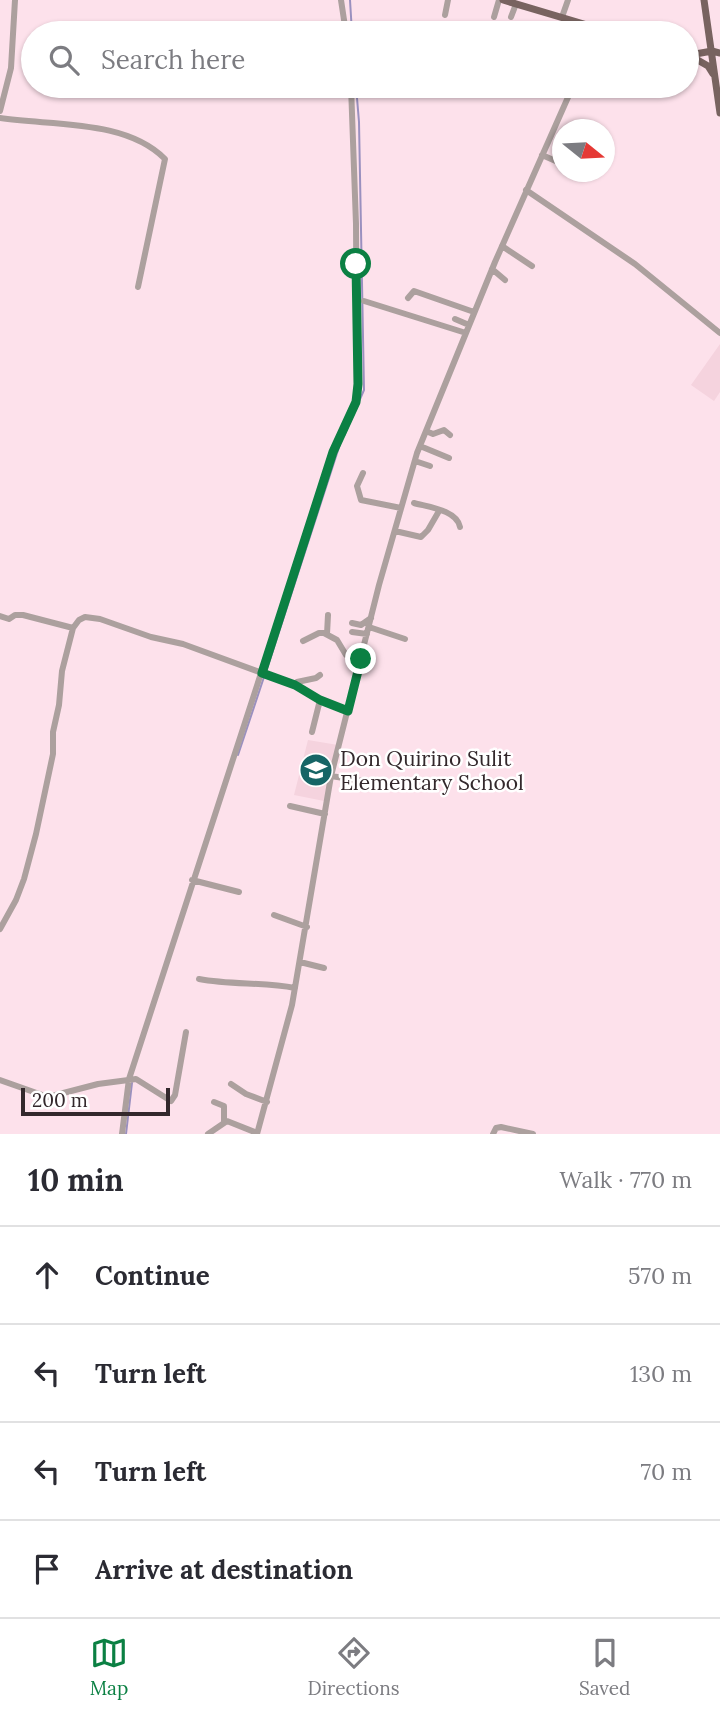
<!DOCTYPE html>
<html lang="en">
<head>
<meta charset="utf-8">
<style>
	:root { --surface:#fff; --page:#f2f2f3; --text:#2b2b33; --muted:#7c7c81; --line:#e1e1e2; --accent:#0b8043 }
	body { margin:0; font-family:Lora,serif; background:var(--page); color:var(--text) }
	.compass { position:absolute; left:552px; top:119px; width:63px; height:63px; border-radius:50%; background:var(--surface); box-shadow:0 2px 5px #0004; rotate:108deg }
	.scale { position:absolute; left:21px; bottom:18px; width:149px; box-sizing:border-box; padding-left:7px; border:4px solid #33282c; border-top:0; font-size:19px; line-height:24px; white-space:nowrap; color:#33282c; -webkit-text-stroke:5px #fff; paint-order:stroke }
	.stop { position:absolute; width:21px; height:21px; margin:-16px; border:5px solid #0b8043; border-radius:50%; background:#fff }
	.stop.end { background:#0b8043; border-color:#fff; box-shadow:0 2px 7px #0008 }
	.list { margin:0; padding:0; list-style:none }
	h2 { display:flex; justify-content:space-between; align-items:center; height:91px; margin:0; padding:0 28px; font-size:30px }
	h2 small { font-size:23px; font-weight:400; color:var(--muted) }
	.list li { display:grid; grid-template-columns:46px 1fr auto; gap:21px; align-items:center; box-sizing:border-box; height:98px; padding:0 28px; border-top:2px solid var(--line) }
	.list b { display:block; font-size:26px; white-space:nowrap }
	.list em { font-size:23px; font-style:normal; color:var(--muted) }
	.icon { flex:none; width:38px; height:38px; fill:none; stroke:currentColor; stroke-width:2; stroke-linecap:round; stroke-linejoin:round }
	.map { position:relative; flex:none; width:720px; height:1134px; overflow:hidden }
	.search { position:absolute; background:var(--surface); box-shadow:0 2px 5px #0004; left:21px; right:21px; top:21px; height:77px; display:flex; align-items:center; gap:18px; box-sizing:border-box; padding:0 24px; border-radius:38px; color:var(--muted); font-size:26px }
	.sheet { height:483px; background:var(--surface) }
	nav { display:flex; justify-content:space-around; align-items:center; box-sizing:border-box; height:98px; border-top:2px solid var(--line); background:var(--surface); font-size:19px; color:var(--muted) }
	nav a { display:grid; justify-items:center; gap:4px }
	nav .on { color:var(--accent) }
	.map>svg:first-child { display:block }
	.built { fill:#f5d3de }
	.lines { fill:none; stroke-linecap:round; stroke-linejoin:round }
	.stream { stroke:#9a90bf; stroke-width:2 }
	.minor { stroke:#aca09e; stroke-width:6 }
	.major { stroke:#786360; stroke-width:7 }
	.route { stroke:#0b8043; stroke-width:9 }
	.labels { text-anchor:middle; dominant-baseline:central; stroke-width:5; stroke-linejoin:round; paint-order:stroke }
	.poi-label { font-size:21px; fill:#33282c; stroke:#fff; text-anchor:start }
</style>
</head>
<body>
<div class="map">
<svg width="720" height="1134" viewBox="0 0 720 1134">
	<rect width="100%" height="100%" fill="#fde1eb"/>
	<path class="built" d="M 720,344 L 720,392 L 714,401 L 691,385 Z
		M 308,740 L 338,745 L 324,801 L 294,795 Z"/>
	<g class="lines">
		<path class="stream" d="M 350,0 L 352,33
			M 344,436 L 364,390 L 359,122 L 356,86
			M 266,672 L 341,441
			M 238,755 L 264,677
			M 126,1134 L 132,1083"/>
		<path class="minor" d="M 341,0 L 346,33
			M 445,15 L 448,0
			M 494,17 L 499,0
			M 511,17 L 516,4
			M 562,17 L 568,0
			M 571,90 L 589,86
			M 0,111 L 11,68 L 15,0
			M 0,118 C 51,126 126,119 165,159 L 138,287
			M 542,155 L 558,162
			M 526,190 L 635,264 L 720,333
			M 502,246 L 532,266
			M 492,269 L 505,280
			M 408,298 L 414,291 L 474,312
			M 364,301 L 466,333
			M 455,319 L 469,325
			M 426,431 L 433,434 L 444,430 L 450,435
			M 420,446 L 449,458
			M 415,461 L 430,466
			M 363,473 L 357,486 L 361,500 L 401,508
			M 414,503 C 428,507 457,510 460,527
			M 395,531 L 421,537 L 428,530 L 439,511
			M 0,616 L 9,619 L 15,615 L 23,615 L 73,628
			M 352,623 L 361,625 L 371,618
			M 369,627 L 405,639
			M 352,632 L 367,634
			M 327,634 L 328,615
			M 303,641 L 319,633 L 324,633 L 337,640 L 346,655 L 361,659
			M 295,685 L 297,682 L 316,678 L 320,675
			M 312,732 L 320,700
			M 331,776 L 388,785
			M 290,806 L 325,814
			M 192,880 L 239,892
			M 274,915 L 307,927
			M 0,929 L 16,900 L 24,879 L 36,834 L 53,754 L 53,732 L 59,705 L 62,671 L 73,628 L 79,620 L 85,617 L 100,619 L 151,637 L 183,644 L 295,685 L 320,700 L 348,711
			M 300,962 L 324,968
			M 199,979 C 231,985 263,982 295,988
			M 0,1080 L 48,1097 L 98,1084 L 136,1079 L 171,1101 L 175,1095 L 186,1032
			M 231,1084 L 246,1094 L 267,1102
			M 214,1102 L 224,1106 L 224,1122
			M 122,1134 L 129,1079 L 333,452 L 356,402 L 357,393 L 356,224 L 351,86
			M 208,1134 L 227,1121 L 257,1133
			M 257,1134 L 292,1005 L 331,776 L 379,585 L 417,453 L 495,262 L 573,86
			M 493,1134 L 496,1128 L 501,1127 L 533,1134"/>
		<path class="major" d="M 503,0 L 614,33
			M 704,0 L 720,113
			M 689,55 L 708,66 L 713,74
			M 690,55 L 712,51 L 720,53"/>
	</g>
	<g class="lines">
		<path class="route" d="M 356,264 L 358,384 L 356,402 L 333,452 L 262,673 L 295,685 L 320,700 L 348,711 L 361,659"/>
	</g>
	<defs>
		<symbol id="school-disc" viewBox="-11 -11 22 22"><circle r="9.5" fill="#166566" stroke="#fff"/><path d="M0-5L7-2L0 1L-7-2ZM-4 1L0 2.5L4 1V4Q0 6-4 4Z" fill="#fff"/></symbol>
	</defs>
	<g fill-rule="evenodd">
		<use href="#school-disc" x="297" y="751" width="38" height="38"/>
	</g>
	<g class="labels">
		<g class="poi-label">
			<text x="340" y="758">Don Quirino Sulit<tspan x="340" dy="24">Elementary School</tspan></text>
		</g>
	</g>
</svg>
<svg class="compass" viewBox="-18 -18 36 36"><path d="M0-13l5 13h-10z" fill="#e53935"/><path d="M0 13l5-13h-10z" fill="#7c7c81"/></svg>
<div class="scale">200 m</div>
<div class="stop" style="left:356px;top:264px"></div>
<div class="stop end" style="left:361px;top:659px"></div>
<div class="search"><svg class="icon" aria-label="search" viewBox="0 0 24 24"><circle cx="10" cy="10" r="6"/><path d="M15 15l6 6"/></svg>Search here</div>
</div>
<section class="sheet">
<h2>10 min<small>Walk · 770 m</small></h2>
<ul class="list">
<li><svg class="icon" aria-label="ahead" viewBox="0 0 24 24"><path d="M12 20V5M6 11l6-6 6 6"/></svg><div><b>Continue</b></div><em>570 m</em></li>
<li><svg class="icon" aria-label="left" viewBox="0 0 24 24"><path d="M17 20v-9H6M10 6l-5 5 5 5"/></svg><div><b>Turn left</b></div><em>130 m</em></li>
<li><svg class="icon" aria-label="left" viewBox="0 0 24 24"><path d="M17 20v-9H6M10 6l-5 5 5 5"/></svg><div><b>Turn left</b></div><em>70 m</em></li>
<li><svg class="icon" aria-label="arrive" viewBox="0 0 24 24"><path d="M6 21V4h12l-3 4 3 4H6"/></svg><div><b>Arrive at destination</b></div></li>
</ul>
</section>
<nav>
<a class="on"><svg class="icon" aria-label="map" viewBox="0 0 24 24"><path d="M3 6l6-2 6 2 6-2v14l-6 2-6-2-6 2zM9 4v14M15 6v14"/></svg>Map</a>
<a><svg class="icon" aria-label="directions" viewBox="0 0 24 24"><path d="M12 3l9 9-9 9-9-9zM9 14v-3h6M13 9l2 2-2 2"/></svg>Directions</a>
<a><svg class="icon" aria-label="saved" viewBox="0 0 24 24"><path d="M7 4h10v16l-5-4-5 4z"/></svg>Saved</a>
</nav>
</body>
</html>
